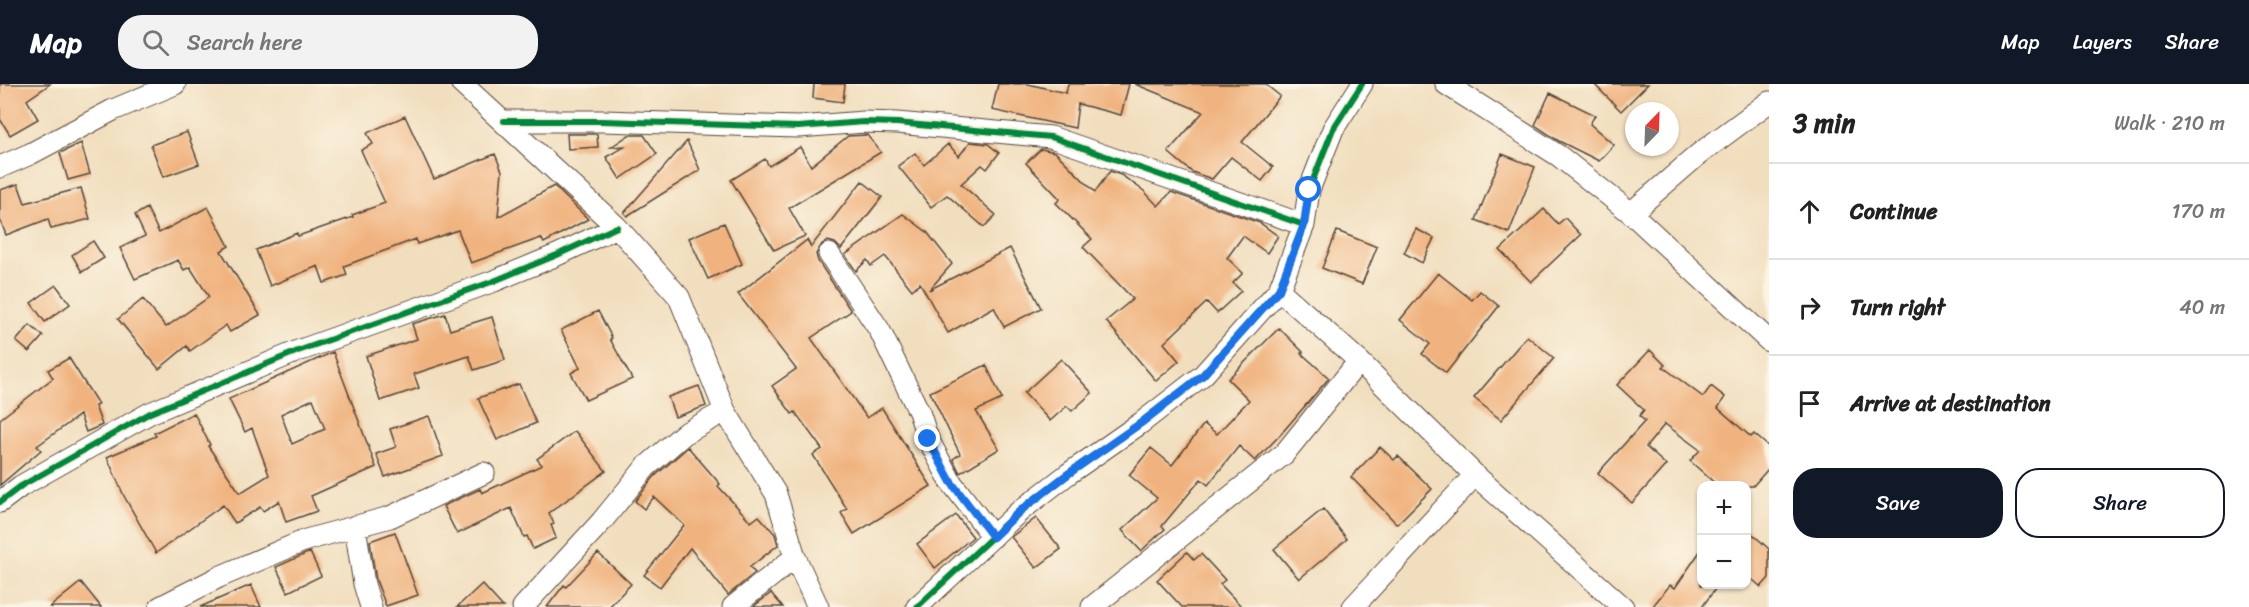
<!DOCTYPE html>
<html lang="en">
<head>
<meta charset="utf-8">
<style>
	:root { --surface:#fff; --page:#f2f2f2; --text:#222; --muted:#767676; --line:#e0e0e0; --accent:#111827 }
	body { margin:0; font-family:Sriracha,sans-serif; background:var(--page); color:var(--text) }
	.controls { position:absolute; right:18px; bottom:18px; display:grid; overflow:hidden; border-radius:12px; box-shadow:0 2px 4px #0004 }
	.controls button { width:54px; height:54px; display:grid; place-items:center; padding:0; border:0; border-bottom:2px solid var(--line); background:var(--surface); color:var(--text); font:30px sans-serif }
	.compass { position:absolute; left:1625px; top:18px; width:54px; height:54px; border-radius:50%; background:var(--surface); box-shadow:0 2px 4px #0004; rotate:23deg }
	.stop { position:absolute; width:18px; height:18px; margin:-14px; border:4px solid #1a73e8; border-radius:50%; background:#fff }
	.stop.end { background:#1a73e8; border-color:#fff; box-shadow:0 2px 6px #0008 }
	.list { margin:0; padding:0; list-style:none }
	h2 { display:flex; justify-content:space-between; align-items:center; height:78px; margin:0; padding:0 24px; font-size:26px }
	h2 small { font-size:20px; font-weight:400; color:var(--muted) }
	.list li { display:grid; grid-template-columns:39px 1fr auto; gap:18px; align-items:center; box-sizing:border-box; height:96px; padding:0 24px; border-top:2px solid var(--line) }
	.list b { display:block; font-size:22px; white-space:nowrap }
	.list em { font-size:20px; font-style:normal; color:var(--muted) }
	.actions { display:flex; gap:12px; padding:18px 24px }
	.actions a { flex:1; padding:14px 0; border:2px solid var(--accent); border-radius:24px; text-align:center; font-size:21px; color:var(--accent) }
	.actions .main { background:var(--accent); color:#fff }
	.icon { flex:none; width:33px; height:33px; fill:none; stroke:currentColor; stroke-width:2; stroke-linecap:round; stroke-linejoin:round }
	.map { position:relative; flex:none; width:1769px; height:523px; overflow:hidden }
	header { display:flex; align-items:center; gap:36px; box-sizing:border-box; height:84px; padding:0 30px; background:var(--accent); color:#fff }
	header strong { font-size:28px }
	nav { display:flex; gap:33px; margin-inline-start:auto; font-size:21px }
	.search { width:420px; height:54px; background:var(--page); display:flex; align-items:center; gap:15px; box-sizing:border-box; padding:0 21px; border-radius:24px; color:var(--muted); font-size:22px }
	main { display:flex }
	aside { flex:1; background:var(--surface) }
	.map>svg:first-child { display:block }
	.building { fill:#f0b27e; fill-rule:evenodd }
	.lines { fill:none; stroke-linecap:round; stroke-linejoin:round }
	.street-casing { stroke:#564536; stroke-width:23 }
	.street { stroke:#fff; stroke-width:21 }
	.cycleway-casing { stroke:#fcf5e5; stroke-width:10 }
	.cycleway { stroke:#00873e; stroke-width:6 }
	.route { stroke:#1a73e8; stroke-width:8 }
</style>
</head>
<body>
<header>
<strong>Map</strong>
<div class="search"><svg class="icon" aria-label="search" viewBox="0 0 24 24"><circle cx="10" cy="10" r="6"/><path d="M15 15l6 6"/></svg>Search here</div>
<nav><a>Map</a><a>Layers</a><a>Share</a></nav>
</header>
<main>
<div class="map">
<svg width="1769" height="523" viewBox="0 0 1769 523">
	<rect width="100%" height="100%" fill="#fcf5e5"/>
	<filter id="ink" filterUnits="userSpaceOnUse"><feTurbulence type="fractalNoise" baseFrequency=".0167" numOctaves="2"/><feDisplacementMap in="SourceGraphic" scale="12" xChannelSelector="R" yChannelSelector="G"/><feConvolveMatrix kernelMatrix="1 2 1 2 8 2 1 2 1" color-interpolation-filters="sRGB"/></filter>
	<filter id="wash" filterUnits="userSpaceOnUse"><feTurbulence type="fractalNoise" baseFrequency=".008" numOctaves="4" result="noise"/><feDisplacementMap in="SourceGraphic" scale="24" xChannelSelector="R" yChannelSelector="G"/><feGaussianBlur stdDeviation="1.35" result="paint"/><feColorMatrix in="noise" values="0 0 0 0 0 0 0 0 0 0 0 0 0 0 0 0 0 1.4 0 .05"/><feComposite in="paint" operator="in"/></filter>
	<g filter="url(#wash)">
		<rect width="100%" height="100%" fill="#f1debe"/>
		<g id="blocks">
			<path class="building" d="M 0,0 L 50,0 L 27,16 L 38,35 L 10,51 L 0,35 Z
				M 814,0 L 845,0 L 843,18 L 813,14 Z
				M 998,0 L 1028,0 L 1066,9 L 1068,0 L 1129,0 L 1121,31 L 1078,20 L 1075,44 L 992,26 Z
				M 1135,0 L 1265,0 L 1280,12 L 1242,58 L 1273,83 L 1262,97 L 1231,73 L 1212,95 L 1192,88 L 1168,68 L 1203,28 Z
				M 1594,0 L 1648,0 L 1621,27 Z
				M 1550,9 L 1595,31 L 1590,40 L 1614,61 L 1599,77 L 1559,57 L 1535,41 Z
				M 405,32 L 434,95 L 495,70 L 502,87 L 498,133 L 554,102 L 588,135 L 544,159 L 541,154 L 471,179 L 458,146 L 417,160 L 416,155 L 344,182 L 347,191 L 324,199 L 318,182 L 270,202 L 256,166 L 297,149 L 298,152 L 353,133 L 352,131 L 385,119 L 361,66 L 373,60 L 367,49 Z
				M 187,48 L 199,80 L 163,93 L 151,61 Z
				M 567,50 L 597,50 L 598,63 L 568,65 Z
				M 629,51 L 644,51 L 657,70 L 620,95 L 606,73 L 626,62 L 611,63 Z
				M 867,51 L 881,68 L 789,124 L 805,152 L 774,166 L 731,96 L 765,75 L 769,82 L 800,63 L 811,82 L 848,52 Z
				M 687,57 L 700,86 L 627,132 L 624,129 Z
				M 970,58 L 988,60 L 999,69 L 987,85 L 982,81 L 961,100 L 996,131 L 984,143 L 947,111 L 931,123 L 898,82 L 915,69 L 924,81 L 948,60 L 959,72 Z
				M 81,59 L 90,90 L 68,96 L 60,69 Z
				M 1041,65 L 1055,68 L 1095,108 L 1110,87 L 1121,91 L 1144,107 L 1158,122 L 1171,108 L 1260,139 L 1278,152 L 1267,169 L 1243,152 L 1227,174 L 1243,189 L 1233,199 L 1241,207 L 1217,229 L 1207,218 L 1164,259 L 1179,277 L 1156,297 L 1106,237 L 1133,215 L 1083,163 L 1092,155 L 1056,119 L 1060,115 L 1026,79 Z
				M 1502,70 L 1535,83 L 1509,149 L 1476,136 Z
				M 862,97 L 882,113 L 841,165 L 835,159 L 828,157 L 822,160 L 816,170 L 818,177 L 851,227 L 811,254 L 867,334 L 882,324 L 931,402 L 854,450 L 841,429 L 847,425 L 813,371 L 822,365 L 795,328 L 792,330 L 772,302 L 796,285 L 738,210 L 807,156 L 811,163 Z
				M 18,100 L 25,119 L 81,104 L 90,135 L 51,145 L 48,135 L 6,151 L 0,135 L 0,106 Z
				M 208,123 L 229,162 L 221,167 L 260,231 L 230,248 L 226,241 L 190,267 L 187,262 L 159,285 L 118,235 L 143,215 L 166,243 L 209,213 L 190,183 L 184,186 L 178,176 L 135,195 L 120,164 L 145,152 L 135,131 L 147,124 L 159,149 Z
				M 1544,125 L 1558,140 L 1565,134 L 1581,151 L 1531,198 L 1500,166 Z
				M 903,130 L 927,148 L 952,180 L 929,206 L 1010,164 L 1041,224 L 1004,243 L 994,223 L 948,249 L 920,199 L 912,206 L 885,172 L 871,182 L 867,176 L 856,187 L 845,171 Z
				M 724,139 L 742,180 L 708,195 L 689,154 Z
				M 1416,145 L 1434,154 L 1422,179 L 1404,169 Z
				M 1337,147 L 1377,163 L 1362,200 L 1322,184 Z
				M 93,157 L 104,174 L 82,188 L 72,171 Z
				M 1438,189 L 1472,216 L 1480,207 L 1499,222 L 1446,289 L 1422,270 L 1430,260 L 1400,236 Z
				M 56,201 L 70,220 L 45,238 L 31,219 Z
				M 598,227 L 612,254 L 610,255 L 632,295 L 586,316 L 571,289 L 580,284 L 561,246 Z
				M 445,230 L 450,246 L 492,233 L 505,276 L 474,286 L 469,272 L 414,290 L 419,304 L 380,317 L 366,272 L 417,255 L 412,240 Z
				M 30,241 L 43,252 L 29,268 L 16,257 Z
				M 1279,244 L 1303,268 L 1301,269 L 1329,294 L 1280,351 L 1255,377 L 1239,362 L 1208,401 L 1201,395 L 1162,442 L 1165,445 L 1141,467 L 1122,446 L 1157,414 L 1129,391 L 1151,364 L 1172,381 L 1204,340 L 1217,350 L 1249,316 L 1228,295 Z
				M 1527,252 L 1554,274 L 1501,336 L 1474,314 Z
				M 1650,266 L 1665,281 L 1663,283 L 1703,313 L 1711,302 L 1725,313 L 1718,324 L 1751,353 L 1754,350 L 1769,363 L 1769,384 L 1753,402 L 1718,402 L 1690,377 L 1700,366 L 1665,340 L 1646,363 L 1666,381 L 1632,419 L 1598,389 L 1645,337 L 1639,332 L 1644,326 L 1617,301 Z
				M 333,268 L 376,383 L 311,412 L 317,427 L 286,438 L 279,417 L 263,427 L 260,423 L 235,439 L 223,421 L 156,469 L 124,412 L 107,373 L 156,352 L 154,349 L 194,329 L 210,361 L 208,362 L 240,409 L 269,391 L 252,344 L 245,348 L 229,315 ZM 313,315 L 325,345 L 292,360 L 281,330 Z
				M 69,274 L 98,320 L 95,322 L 102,341 L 86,348 L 80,331 L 37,362 L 41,366 L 0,401 L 0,335 L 53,294 L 48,286 Z
				M 1061,275 L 1092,309 L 1072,327 L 1067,322 L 1050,337 L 1024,309 Z
				M 986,281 L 1002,315 L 976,327 L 999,365 L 960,389 L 953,375 L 960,370 L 930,308 Z
				M 519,300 L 536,339 L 497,356 L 478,314 Z
				M 699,302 L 706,322 L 675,333 L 668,313 Z
				M 429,332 L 443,372 L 385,393 L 376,370 L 396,363 L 390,345 Z
				M 575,347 L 606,387 L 549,429 L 554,440 L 551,441 L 556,454 L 533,465 L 527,452 L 524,453 L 511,424 L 457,450 L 443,422 L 480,405 L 482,409 L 542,381 L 537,375 Z
				M 688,363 L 720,400 L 718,402 L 751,438 L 759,432 L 775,450 L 778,461 L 750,483 L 755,489 L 728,511 L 690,464 L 660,503 L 644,491 L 684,441 L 654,413 L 644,425 L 635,417 L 655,392 Z
				M 1380,363 L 1394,376 L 1398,372 L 1432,405 L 1397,440 L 1351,393 Z
				M 1323,425 L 1347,455 L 1299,495 L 1274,465 Z
				M 956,431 L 973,453 L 935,484 L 917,460 Z
				M 1036,434 L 1061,465 L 1036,484 L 1011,453 Z
				M 1746,444 L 1769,465 L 1769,494 L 1761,503 L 1746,490 Z
				M 395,448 L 418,511 L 386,522 L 376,496 L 370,457 Z
				M 1701,466 L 1701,501 L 1718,501 L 1702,523 L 1652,523 L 1670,501 L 1675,504 Z
				M 310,468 L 321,492 L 288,508 L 276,483 Z
				M 1187,468 L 1194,476 L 1201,470 L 1225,496 L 1220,500 L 1242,523 L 1182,523 L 1157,496 Z
				M 598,469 L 631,500 L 609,523 L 547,523 L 564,501 L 566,503 Z
				M 81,498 L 101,523 L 50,523 Z
				M 482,500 L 503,523 L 457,523 Z
				M 251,501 L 261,523 L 200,523 Z
				M 771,509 L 783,523 L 753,523 Z"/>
		</g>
	</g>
	<g filter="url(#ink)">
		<use href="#blocks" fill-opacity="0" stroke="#564536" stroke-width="1.5"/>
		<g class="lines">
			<defs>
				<path id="street" d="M 462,0 L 617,143 L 679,213 L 725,327 L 776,410 L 795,473 L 818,523
					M 1446,0 L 1559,72 L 1631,129 L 1769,257
					M 504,37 L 603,37 L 798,43 L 864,38 L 897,39 L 1051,53 L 1304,141
					M 0,83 L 30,70 L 113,26 L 175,0
					M 1631,129 L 1699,70 L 1769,18
					M 829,170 L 880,247 L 919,328 L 928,355 L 951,398 L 993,453
					M 1279,206 L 1359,277 L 1475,391 L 1623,523
					M 0,418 L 21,402 L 150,329 L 298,267 L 494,197 L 557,171 L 617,143
					M 355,442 L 364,500 L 371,523
					M 160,523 L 219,493 L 306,456 L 390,433 L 484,389
					M 523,523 L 602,437 L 646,383 L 684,350 L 725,327
					M 733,523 L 795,473
					M 917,523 L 1020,427 L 1068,390 L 1141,339 L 1203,291 L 1279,206 L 1304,141 L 1309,106 L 1333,45 L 1362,0
					M 1092,523 L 1284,370 L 1359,277
					M 1353,523 L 1475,391"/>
			</defs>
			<use href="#street" class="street-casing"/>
			<use href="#street" class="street"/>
			<defs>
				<path id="cycleway" d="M 504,37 L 603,37 L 798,43 L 864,38 L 897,39 L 1051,53 L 1304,141
					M 0,418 L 21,402 L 150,329 L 298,267 L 494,197 L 557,171 L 617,143
					M 917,523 L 1020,427 L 1068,390 L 1141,339 L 1203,291 L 1279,206 L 1304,141 L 1309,106 L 1333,45 L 1362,0"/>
			</defs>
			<use href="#cycleway" class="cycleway-casing"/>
			<use href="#cycleway" class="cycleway"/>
		</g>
	</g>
	<g class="lines" filter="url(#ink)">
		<path class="route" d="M 928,355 L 951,398 L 993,453 L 1020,427 L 1068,390 L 1141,339 L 1203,291 L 1279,206 L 1304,141 L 1309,106"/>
	</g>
</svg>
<div class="controls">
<button>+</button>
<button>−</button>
</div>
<svg class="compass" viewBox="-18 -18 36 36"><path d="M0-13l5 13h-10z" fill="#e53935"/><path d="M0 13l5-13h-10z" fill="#767676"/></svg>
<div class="stop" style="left:1309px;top:106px"></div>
<div class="stop end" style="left:928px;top:355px"></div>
</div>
<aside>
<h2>3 min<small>Walk · 210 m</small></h2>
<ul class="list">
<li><svg class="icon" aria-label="ahead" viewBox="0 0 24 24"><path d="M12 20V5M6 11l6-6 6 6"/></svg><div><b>Continue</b></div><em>170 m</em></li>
<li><svg class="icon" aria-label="right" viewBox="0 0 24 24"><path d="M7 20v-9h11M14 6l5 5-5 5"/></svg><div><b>Turn right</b></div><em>40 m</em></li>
<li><svg class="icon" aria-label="arrive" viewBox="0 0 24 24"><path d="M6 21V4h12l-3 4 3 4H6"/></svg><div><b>Arrive at destination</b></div></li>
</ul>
<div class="actions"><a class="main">Save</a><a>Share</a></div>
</aside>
</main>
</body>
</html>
